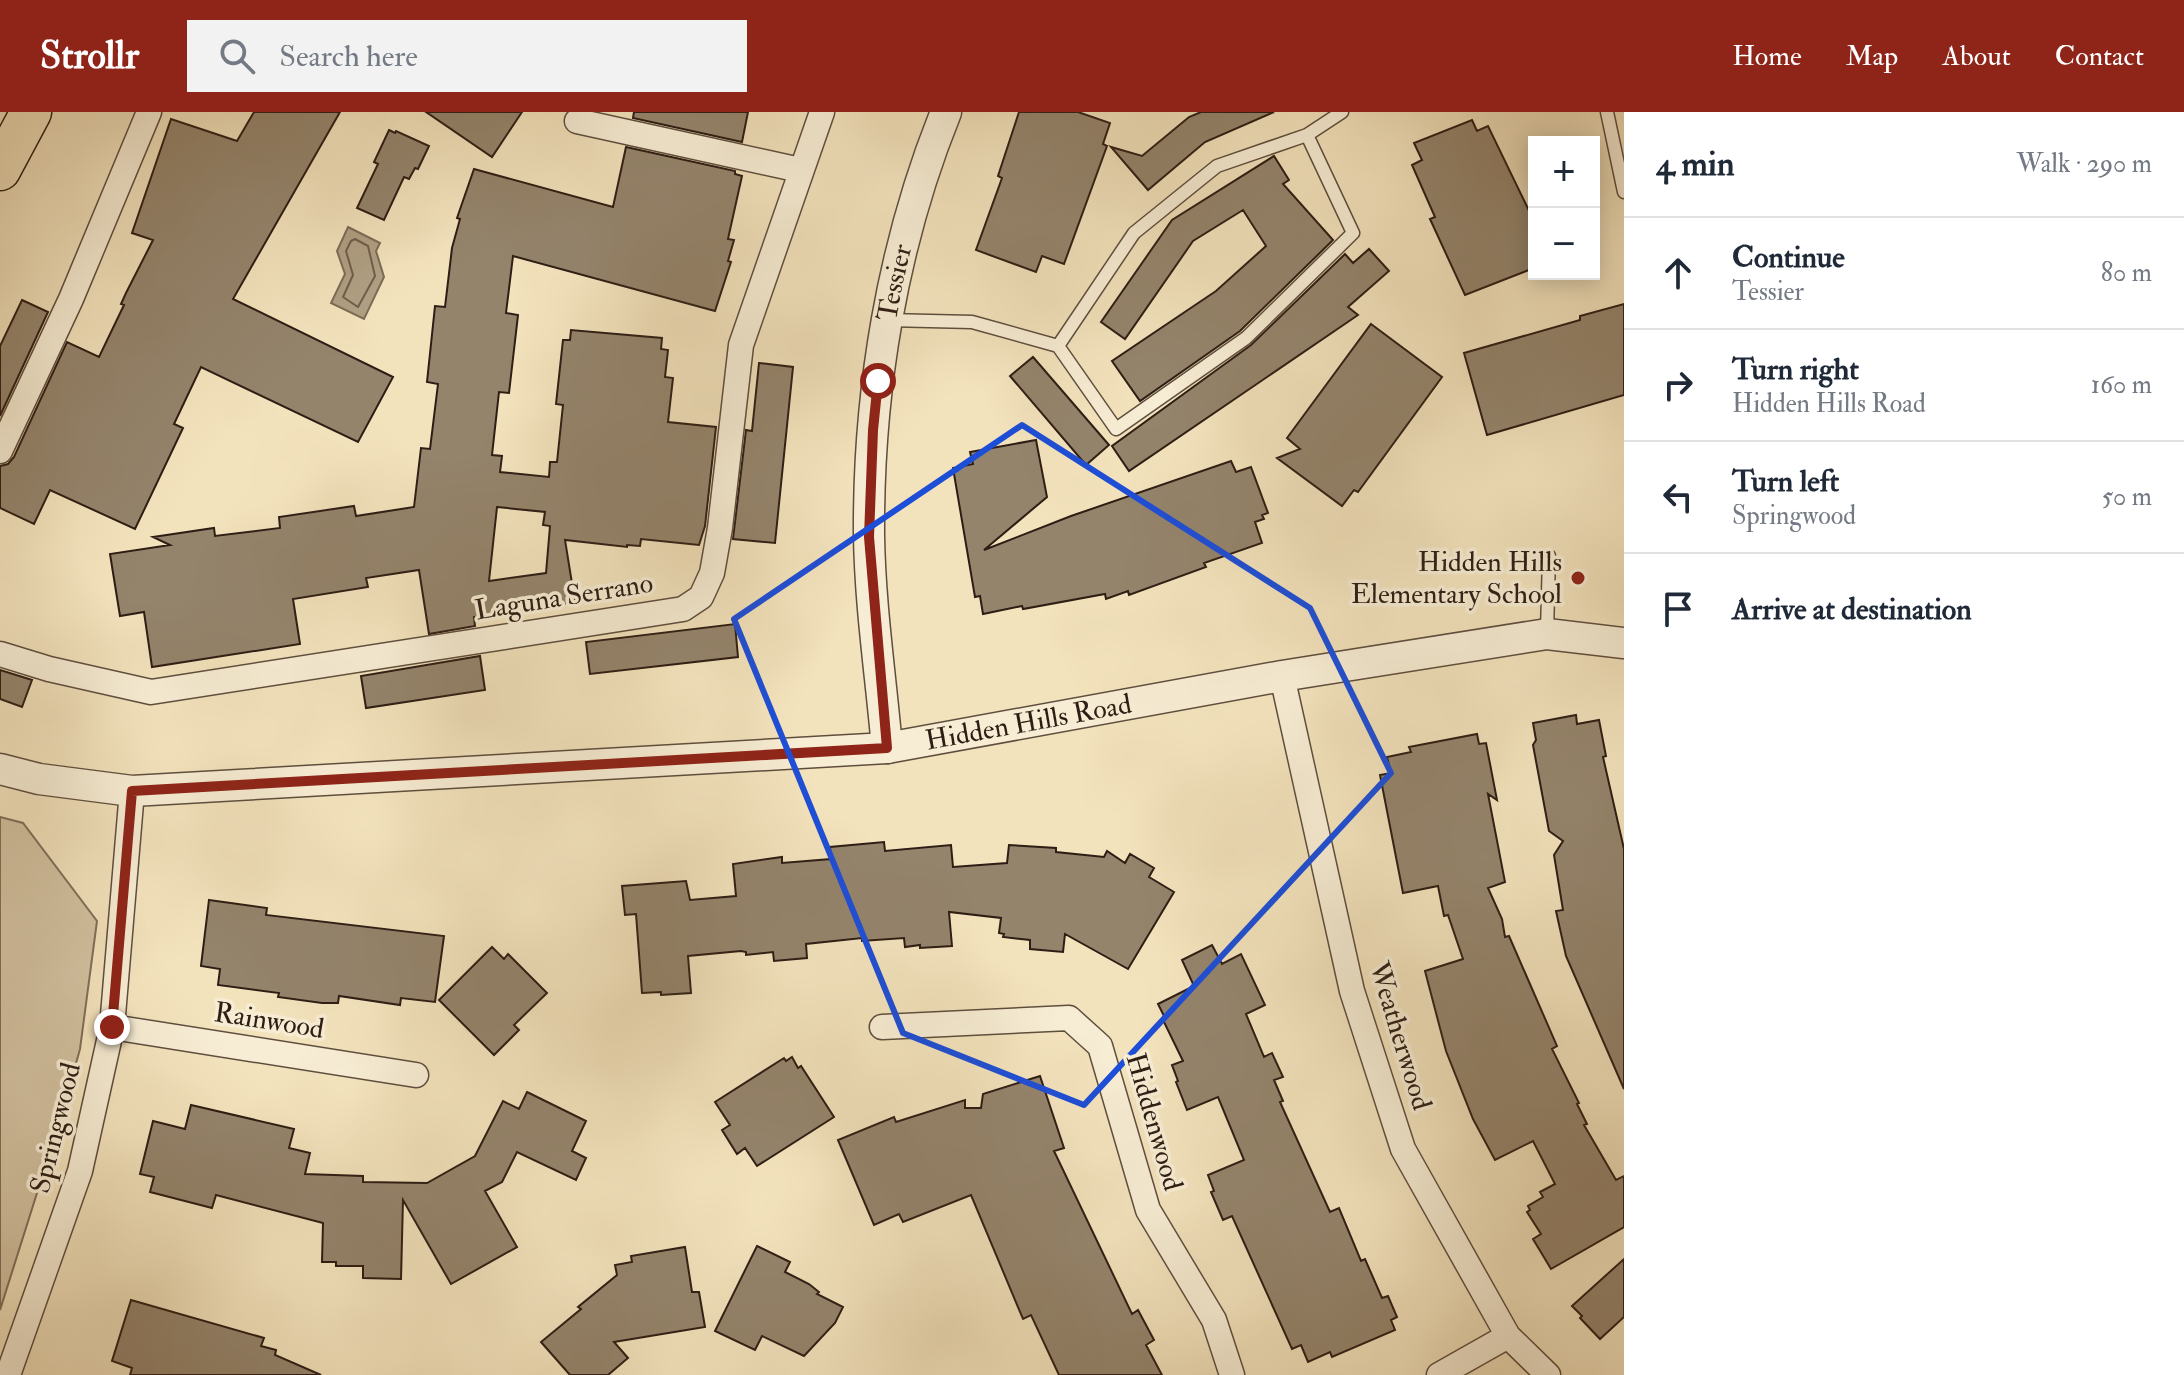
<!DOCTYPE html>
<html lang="en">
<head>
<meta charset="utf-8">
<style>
	:root { --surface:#fff; --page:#f2f2f3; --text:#1f2937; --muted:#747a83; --line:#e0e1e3; --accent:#8f2418 }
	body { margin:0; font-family:"IM FELL Double Pica",serif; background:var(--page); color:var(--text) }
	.controls { position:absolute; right:24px; top:24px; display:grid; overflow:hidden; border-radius:0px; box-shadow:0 4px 20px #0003 }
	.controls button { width:72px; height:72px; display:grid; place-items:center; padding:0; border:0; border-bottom:2px solid var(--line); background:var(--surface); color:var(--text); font:40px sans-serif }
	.stop { position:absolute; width:24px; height:24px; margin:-18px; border:6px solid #8f2418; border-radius:50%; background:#fff }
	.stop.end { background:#8f2418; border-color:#fff; box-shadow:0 2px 8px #0008 }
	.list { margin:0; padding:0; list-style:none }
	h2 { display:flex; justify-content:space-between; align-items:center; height:104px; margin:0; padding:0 32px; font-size:34px }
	h2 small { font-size:26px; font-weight:400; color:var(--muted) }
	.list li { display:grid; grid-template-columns:52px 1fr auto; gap:24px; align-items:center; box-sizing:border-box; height:112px; padding:0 32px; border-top:2px solid var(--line) }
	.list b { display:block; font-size:30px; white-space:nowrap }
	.list p { margin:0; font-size:26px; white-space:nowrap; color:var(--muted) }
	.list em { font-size:26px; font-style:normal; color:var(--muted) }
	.icon { flex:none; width:44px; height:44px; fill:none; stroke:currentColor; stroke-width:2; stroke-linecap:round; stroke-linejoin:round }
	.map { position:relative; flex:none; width:1624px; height:1263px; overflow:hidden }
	header { display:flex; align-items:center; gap:48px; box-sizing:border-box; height:112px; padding:0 40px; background:var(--accent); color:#fff }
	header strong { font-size:38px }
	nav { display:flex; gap:44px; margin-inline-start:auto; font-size:28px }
	.search { width:560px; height:72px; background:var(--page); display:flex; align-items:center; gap:20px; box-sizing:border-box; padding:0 28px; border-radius:0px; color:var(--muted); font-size:30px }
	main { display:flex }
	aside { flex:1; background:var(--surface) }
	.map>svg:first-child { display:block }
	.green { fill:#d2c1a0; stroke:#806f5a; stroke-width:2 }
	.water { fill:#b0a084; stroke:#7c6c57; stroke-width:2 }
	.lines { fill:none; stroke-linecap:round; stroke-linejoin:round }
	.shore { stroke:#6f5e4c; stroke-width:2 }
	.building { fill:#94846c; stroke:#2e1d14; stroke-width:2; fill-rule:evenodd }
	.service-casing { stroke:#5f4e3e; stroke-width:15 }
	.minor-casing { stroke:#5f4e3e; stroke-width:27 }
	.tertiary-casing { stroke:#5f4e3e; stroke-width:33 }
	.primary-casing { stroke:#2e1d14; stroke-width:43 }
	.service { stroke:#f7edd4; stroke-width:12 }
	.minor { stroke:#f7edd4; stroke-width:24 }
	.tertiary { stroke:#f7edd4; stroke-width:30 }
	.primary { stroke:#f3e3bd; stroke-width:40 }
	.route { stroke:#8f2418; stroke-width:10 }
	.marked { fill:none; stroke:#1d4ed8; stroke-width:6; stroke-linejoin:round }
	.poi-dot { fill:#8f2418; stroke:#f7edd4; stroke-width:3 }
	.labels { text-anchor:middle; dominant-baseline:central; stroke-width:7; stroke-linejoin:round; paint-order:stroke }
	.street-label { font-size:28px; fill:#2e1d14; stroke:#f7edd4 }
	.poi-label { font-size:28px; fill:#2e1d14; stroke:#f7edd4; text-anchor:end }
</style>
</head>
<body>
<header>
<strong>Strollr</strong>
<div class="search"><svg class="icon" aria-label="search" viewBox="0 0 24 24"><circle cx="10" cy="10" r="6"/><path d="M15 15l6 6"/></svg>Search here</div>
<nav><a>Home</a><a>Map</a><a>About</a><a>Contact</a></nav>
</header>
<main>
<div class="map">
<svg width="1624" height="1263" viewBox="0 0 1624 1263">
	<rect width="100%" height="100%" fill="#f3e3bd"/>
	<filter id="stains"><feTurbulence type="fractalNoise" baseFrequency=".0025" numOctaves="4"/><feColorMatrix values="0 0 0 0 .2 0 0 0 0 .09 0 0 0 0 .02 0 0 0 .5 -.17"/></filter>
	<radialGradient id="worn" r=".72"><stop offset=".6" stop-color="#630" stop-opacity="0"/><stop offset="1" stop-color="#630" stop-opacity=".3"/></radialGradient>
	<path class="green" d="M 0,705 L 23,711 L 97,809 L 80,937 L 62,1002 L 0,1198 Z"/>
	<path class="water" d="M 348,115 L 380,131 L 376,139 L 384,165 L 364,207 L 331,191 L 345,162 L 337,139 Z"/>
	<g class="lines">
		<path class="shore" d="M 355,127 L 368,134 L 375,164 L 358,195 L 343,185 L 353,163 L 346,139 L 351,129 Z"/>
	</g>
	<path class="building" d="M 254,0 L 340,0 L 233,187 L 393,265 L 358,330 L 201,255 L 174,312 L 183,316 L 135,417 L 50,378 L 34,412 L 0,396 L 0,354 L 8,352 L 14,345 L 67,230 L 99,245 L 124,193 L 121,192 L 126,181 L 153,128 L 132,121 L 171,7 L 237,29 Z
		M 426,0 L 522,0 L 492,45 Z
		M 634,0 L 748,0 L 742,30 L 633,6 Z
		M 1019,0 L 1078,0 L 1110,11 L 1103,32 L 1107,34 L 1064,152 L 1042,144 L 1036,160 L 976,138 L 1002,66 L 998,64 Z
		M 1201,0 L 1274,0 L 1205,30 L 1148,78 L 1111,35 L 1142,44 L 1189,5 Z
		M 1472,8 L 1477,19 L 1488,14 L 1534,109 L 1534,156 L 1465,183 L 1430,107 L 1435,105 L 1412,53 L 1422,48 L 1414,31 Z
		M 389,18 L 395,21 L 396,19 L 429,34 L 418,57 L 415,56 L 409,67 L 404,65 L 384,108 L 357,96 L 378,52 L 374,50 Z
		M 626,35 L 735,59 L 735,62 L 742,64 L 728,127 L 734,128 L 728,149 L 731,150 L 715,199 L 513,144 L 506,201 L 518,203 L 509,281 L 499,280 L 492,343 L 502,344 L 500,360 L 549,365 L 550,350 L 557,350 L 563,293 L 556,292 L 563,228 L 570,228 L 571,218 L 662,226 L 661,237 L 668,238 L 665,265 L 673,266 L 668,310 L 716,315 L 705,414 L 699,433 L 641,427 L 640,434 L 627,433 L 627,435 L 565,428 L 575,490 L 474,505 L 475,514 L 429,522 L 419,458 L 366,466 L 368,475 L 293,487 L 300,532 L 152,555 L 144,500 L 120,504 L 110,442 L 170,433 L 153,425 L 214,416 L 215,424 L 280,416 L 279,405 L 354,394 L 356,404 L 414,395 L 421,336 L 430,337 L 438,272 L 427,270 L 435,194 L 445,195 L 452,136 L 460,107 L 457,106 L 474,57 L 613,95 ZM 497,395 L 545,400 L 543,413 L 550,414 L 546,461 L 489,469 Z
		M 1274,44 L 1289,68 L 1283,72 L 1333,128 L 1240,219 L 1140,289 L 1112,249 L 1216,179 L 1266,134 L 1243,98 L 1193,129 L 1125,227 L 1101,210 L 1172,108 Z
		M 1369,137 L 1389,159 L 1348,195 L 1358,203 L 1129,359 L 1112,334 L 1251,233 L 1345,142 L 1353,151 Z
		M 22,188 L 48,200 L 0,304 L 0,234 Z
		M 1624,192 L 1624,283 L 1487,323 L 1464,241 L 1580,208 L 1580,204 Z
		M 1371,212 L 1442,265 L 1358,380 L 1354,378 L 1342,394 L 1277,346 L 1300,337 L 1287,326 Z
		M 1033,245 L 1109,333 L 1086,353 L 1010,264 Z
		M 759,251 L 793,255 L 775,431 L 733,427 L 746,318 L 752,319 Z
		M 1036,328 L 1047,385 L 984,438 L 1071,404 L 1231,349 L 1236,360 L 1251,355 L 1268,401 L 1262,403 L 1264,407 L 1255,410 L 1262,431 L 1204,451 L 1206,455 L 1129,483 L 1128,479 L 1106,487 L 1105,482 L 1023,497 L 1022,494 L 983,502 L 980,484 L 975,485 L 953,356 L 973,352 L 970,340 Z
		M 735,512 L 738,545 L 590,562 L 586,530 Z
		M 480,544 L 485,578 L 366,596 L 361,564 Z
		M 0,558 L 32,568 L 22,595 L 0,587 Z
		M 1576,603 L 1577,612 L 1599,608 L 1606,644 L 1603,645 L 1624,737 L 1624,977 L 1566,844 L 1556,799 L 1563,798 L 1554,743 L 1563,729 L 1549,719 L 1533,633 L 1536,628 L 1533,611 Z
		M 1477,622 L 1479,632 L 1486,631 L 1497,688 L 1488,682 L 1505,770 L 1488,776 L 1502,807 L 1505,825 L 1509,824 L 1557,934 L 1552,937 L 1579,991 L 1577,992 L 1587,1012 L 1584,1013 L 1616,1068 L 1624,1064 L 1624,1115 L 1551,1157 L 1533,1127 L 1541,1122 L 1527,1100 L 1530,1098 L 1528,1094 L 1543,1085 L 1540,1080 L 1555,1072 L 1533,1029 L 1495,1048 L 1473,1007 L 1446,939 L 1425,859 L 1463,847 L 1448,803 L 1444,804 L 1438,774 L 1403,781 L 1380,663 L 1391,661 L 1387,645 L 1411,640 L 1409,635 Z
		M 884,730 L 885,739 L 951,733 L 953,755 L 1007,751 L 1009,733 L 1056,736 L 1056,740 L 1104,745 L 1107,739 L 1125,751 L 1130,742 L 1154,756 L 1149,765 L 1174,780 L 1128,857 L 1065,822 L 1063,840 L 1030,837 L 1030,828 L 1003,825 L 1004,822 L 999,821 L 1001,806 L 949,800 L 952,834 L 920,836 L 920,833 L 905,835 L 904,826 L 862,829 L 862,826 L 806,832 L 807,846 L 774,849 L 773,840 L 746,843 L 746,840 L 741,839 L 688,844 L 691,881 L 661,883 L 661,880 L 642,881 L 636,802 L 625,803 L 622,774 L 686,769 L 690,788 L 736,784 L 733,752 L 782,745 L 782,751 L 831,747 L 830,735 Z
		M 209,788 L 267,796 L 266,803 L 444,824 L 435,890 L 401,886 L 400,893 L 339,884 L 338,891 L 322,891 L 278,885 L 279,881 L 218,873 L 220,857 L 201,854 Z
		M 1212,833 L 1222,852 L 1241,842 L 1265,893 L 1246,902 L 1264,945 L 1272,941 L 1283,965 L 1274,968 L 1283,989 L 1280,990 L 1330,1100 L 1339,1096 L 1361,1149 L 1365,1147 L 1382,1186 L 1388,1184 L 1397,1205 L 1391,1208 L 1395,1218 L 1332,1245 L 1330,1240 L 1308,1250 L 1301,1233 L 1292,1237 L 1232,1104 L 1223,1108 L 1211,1080 L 1214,1079 L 1208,1063 L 1244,1048 L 1218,985 L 1187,998 L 1176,970 L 1178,969 L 1172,953 L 1183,949 L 1163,908 L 1165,906 L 1158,892 L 1194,874 L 1182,848 Z
		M 492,835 L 504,847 L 508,842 L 547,881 L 514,913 L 519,918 L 494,943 L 439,888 Z
		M 792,945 L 798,956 L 801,954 L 834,1005 L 757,1054 L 745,1036 L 737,1042 L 722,1018 L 730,1013 L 715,990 L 784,946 L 786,949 Z
		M 1040,964 L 1064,1036 L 1054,1039 L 1132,1202 L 1138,1198 L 1154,1228 L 1146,1233 L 1162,1263 L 1059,1263 L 1031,1203 L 1023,1207 L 971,1083 L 903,1110 L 899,1102 L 874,1113 L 838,1028 L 894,1005 L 896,1010 L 965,988 L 965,996 L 981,996 L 983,982 Z
		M 527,980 L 586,1009 L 572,1039 L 586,1046 L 576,1068 L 517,1040 L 502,1070 L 485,1079 L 517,1135 L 451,1172 L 403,1088 L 401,1167 L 363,1166 L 363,1154 L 336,1154 L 336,1150 L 322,1150 L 323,1111 L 216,1083 L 212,1096 L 150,1080 L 154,1065 L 140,1062 L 153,1009 L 185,1017 L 191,993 L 294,1017 L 289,1036 L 310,1041 L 305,1062 L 363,1064 L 363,1070 L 427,1071 L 475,1044 L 503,989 L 519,997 Z
		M 757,1134 L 790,1150 L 785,1160 L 809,1172 L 819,1180 L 817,1182 L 843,1195 L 835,1211 L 804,1244 L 762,1224 L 755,1238 L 715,1219 Z
		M 685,1135 L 692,1180 L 699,1180 L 705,1215 L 614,1230 L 628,1246 L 608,1263 L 570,1263 L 541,1230 L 581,1197 L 578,1195 L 617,1163 L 615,1153 L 632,1150 L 631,1144 Z
		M 1624,1147 L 1624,1205 L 1600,1227 L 1580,1206 L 1582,1204 L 1572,1194 Z
		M 131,1188 L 264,1226 L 261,1234 L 276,1238 L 275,1243 L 321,1263 L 130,1263 L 132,1256 L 112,1249 Z"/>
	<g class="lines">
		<defs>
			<path id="service" d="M 1607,0 L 1624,80
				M 887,208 L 972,210 L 1058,234 L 1116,317 L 1246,226 L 1353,121 L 1307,23
				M 1058,234 L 1134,121 L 1217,54 L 1307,23 L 1342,0
				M 1547,520 L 1549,444"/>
			<path id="minor" d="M 577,9 L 800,58
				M 0,339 L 71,187 L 149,0
				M 0,542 L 49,557 L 151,580 L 683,497 L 701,485 L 712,461 L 720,416 L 741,233 L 822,0
				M 1282,564 L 1352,879 L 1403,1037 L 1508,1224 L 1548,1263
				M 112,915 L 416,963
				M 882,915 L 1069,906 L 1100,934 L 1148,1098 L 1214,1208 L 1232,1263
				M 8,1263 L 80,1059 L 112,915 L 132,679
				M 1439,1263 L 1508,1224"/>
			<g id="tertiary">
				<path id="s1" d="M 887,636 C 881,566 870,494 869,423 C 868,280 892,133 946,0"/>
				<path id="s2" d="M 0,657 L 39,667 L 132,679 L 887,636 L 1282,564 L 1547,522 L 1624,531"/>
			</g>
			<path id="primary" d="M 0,58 L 31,0"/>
		</defs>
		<use href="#service" class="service-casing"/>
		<use href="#minor" class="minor-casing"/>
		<use href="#tertiary" class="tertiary-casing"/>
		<use href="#primary" class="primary-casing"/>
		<use href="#service" class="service"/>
		<use href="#minor" class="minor"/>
		<use href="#tertiary" class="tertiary"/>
		<use href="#primary" class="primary"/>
	</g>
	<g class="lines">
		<path class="route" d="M 112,915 L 132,679 L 887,636 L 869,425 L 873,318 L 878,269"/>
	</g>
	<path class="marked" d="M 1022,313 L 1310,496 L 1391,661 L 1084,993 L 903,921 L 734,507 Z"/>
	<circle class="poi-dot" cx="1578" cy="466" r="8"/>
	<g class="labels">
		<g class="street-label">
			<text stroke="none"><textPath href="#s1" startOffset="468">Tessier</textPath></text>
			<text transform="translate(564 485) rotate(-9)">Laguna Serrano</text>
			<text stroke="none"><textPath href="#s2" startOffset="1034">Hidden Hills Road</textPath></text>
			<text transform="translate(269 909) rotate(9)">Rainwood</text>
			<text transform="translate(1400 924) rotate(73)">Weatherwood</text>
			<text transform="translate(1154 1010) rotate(74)">Hiddenwood</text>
			<text transform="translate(56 1016) rotate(-76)">Springwood</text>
		</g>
		<g class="poi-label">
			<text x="1562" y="450">Hidden Hills<tspan x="1562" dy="32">Elementary School</tspan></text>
		</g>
	</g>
	<rect width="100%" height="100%" filter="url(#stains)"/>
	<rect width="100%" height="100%" fill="url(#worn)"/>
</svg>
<div class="controls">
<button>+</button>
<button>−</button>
</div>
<div class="stop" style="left:878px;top:269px"></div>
<div class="stop end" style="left:112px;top:915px"></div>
</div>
<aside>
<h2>4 min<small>Walk · 290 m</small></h2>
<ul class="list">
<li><svg class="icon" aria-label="ahead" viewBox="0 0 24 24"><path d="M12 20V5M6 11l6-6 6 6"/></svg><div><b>Continue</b><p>Tessier</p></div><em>80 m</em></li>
<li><svg class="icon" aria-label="right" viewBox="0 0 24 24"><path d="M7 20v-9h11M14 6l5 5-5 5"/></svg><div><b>Turn right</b><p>Hidden Hills Road</p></div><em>160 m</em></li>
<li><svg class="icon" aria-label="left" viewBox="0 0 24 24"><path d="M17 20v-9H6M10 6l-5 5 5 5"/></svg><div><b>Turn left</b><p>Springwood</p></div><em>50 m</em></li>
<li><svg class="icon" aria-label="arrive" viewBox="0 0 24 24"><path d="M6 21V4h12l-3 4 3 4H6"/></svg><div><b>Arrive at destination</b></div></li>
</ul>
</aside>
</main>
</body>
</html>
